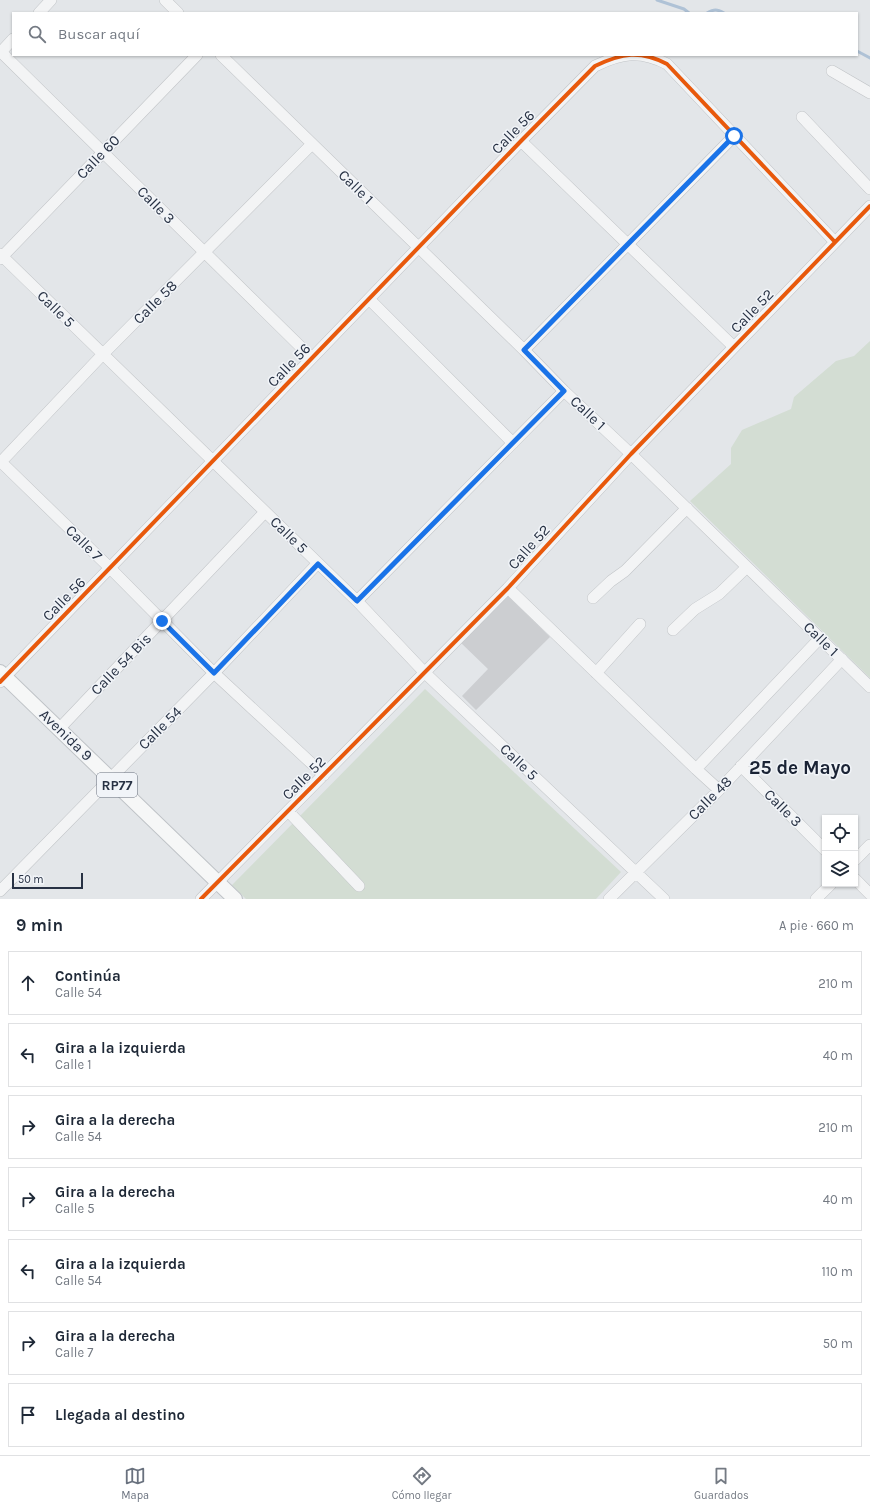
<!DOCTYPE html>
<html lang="es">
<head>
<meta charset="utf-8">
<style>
	:root { --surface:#fff; --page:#f6f6f7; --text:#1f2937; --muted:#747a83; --line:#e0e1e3; --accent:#69717e }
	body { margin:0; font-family:Karla,sans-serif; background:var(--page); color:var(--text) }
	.controls { position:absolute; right:12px; bottom:12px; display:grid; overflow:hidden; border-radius:0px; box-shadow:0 1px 3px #0004 }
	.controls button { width:36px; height:36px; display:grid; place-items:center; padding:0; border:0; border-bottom:1px solid var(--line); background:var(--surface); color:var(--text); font:20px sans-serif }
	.scale { position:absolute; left:12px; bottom:10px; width:71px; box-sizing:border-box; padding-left:4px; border:2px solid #283244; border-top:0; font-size:11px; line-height:14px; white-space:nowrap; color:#283244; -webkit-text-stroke:3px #f1f4f8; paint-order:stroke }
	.stop { position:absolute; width:12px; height:12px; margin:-9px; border:3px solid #1a73e8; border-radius:50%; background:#fff }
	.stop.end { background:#1a73e8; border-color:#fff; box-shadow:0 1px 4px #0008 }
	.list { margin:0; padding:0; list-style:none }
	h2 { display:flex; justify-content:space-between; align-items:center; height:52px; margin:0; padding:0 16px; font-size:17px }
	h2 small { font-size:13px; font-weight:400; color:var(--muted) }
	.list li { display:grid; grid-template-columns:26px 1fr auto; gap:12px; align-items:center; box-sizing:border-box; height:64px; margin:0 8px 8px; padding:0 8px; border:1px solid var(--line); border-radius:0px }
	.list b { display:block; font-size:15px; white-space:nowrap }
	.list p { margin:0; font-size:13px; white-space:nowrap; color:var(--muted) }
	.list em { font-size:13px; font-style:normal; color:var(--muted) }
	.icon { flex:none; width:22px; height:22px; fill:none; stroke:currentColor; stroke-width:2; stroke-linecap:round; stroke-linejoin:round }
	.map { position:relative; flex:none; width:870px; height:899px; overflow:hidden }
	.search { position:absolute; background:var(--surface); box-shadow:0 1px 3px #0004; left:12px; right:12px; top:12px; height:44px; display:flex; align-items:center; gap:10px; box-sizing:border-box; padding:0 14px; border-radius:0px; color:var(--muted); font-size:15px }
	.sheet { height:556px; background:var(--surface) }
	nav { display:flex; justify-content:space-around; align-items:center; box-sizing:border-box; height:56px; border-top:1px solid var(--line); background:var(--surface); font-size:11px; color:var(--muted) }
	nav a { display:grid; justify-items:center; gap:2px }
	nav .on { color:var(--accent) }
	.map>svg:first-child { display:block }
	.green { fill:#d3ddd3 }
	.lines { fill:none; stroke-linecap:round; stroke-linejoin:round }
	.stream { stroke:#afc2d6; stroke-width:3 }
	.building { fill:#ccced1 }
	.minor-casing { stroke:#c1c4c7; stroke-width:12 }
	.major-casing { stroke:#bfc3c7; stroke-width:16 }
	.minor { stroke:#f3f4f5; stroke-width:11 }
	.major { stroke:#f6f7f7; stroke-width:14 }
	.cycleway-casing { stroke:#f1f4f8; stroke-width:6 }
	.cycleway { stroke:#e8590c; stroke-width:4 }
	.route { stroke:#1a73e8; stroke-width:5 }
	.labels { text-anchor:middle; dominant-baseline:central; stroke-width:3; stroke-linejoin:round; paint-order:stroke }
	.shield { fill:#f1f4f8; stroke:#646c7a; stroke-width:1 }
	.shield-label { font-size:14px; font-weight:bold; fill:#283244 }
	.street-label { font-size:15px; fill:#283244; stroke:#f1f4f8 }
	.district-label { font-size:19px; font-weight:bold; fill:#1a2335; stroke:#f1f4f8 }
</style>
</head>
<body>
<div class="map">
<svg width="870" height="899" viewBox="0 0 870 899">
	<rect width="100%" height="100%" fill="#e3e6e9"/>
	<path class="green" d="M 870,341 L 870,678 L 690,501 L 731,464 L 731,448 L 742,430 L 791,409 L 794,397 L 836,361 L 854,356 Z
		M 425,689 L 621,872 L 596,899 L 246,899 L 232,885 Z"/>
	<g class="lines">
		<path class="stream" d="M 657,0 L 684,9 L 689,13
			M 707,13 C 714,9 717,9 724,13
			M 857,51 L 870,58"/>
	</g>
	<path class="building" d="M 507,595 L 550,637 L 476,710 L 462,696 L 488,669 L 460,642 Z"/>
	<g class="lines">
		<defs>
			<path id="minor" d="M 165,0 L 178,13
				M 39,13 L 51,0
				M 0,51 L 312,358
				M 0,53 L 13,39
				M 221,55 L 524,350 L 564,391 L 631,454 L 870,687
				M 832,71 L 870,93
				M 802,117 L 870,189
				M 521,141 L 734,347
				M 0,254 L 357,601 L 425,673 L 664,899
				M 0,259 L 197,55
				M 369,299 L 513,443
				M 524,350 L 734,136
				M 0,461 L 110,568 L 214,673 L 324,775
				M 0,463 L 103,354 L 312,144
				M 508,588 L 696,769 L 719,790
				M 593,598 L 611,581 L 625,571 L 687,508
				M 357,601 L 564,391
				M 673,630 L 695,609 L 719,594 L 747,567
				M 596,673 L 640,624
				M 0,682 L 521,141 L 595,66 C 622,53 640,50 667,64 L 835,242
				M 59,729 L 265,512
				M 741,766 L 825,850
				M 696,769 L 820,638
				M 288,811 L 359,886
				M 855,860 L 870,845
				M 855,879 L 870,894
				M 0,891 L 214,673 L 318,563
				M 201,899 L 508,588 L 631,454 L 870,206
				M 609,899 L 719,790 L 842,659
				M 816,899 L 831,884"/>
			<path id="major" d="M 0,672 L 235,899"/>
		</defs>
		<use href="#minor" class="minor-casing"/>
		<use href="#major" class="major-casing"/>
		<use href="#minor" class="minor"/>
		<use href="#major" class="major"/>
		<defs>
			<path id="cycleway" d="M 0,682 L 521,141 L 595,66 C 622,53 640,50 667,64 L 835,242
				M 201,899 L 508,588 L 631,454 L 870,206"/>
		</defs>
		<use href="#cycleway" class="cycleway-casing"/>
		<use href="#cycleway" class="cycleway"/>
	</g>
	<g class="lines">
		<path class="route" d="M 162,621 L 214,673 L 318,564 L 357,601 L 564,391 L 524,350 L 734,136"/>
	</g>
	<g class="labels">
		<rect class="shield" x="97" y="773" width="40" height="24" rx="3"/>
		<g class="shield-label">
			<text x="117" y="785">RP77</text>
		</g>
		<g class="street-label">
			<text transform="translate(513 132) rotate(-46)">Calle 56</text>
			<text transform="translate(98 157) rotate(-46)">Calle 60</text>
			<text transform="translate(356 187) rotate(44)">Calle 1</text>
			<text transform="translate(156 205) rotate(45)">Calle 3</text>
			<text transform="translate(155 302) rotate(-45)">Calle 58</text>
			<text transform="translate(56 309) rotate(44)">Calle 5</text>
			<text transform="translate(752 311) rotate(-46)">Calle 52</text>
			<text transform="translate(289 365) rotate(-46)">Calle 56</text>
			<text transform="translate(588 413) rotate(43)">Calle 1</text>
			<text transform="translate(289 535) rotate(44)">Calle 5</text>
			<text transform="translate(84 543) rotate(44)">Calle 7</text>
			<text transform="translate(529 547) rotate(-48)">Calle 52</text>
			<text transform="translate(64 599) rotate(-46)">Calle 56</text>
			<text transform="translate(821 639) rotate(44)">Calle 1</text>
			<text transform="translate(121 664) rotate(-46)">Calle 54 Bis</text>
			<text transform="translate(160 728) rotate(-45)">Calle 54</text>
			<text transform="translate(66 735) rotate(44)">Avenida 9</text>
			<text transform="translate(519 762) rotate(43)">Calle 5</text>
			<text transform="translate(304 778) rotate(-45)">Calle 52</text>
			<text transform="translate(710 798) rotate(-45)">Calle 48</text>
			<text transform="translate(783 808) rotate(45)">Calle 3</text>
		</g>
		<g class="district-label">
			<text x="800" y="768">25 de Mayo</text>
		</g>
	</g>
</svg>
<div class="controls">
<button><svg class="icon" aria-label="locate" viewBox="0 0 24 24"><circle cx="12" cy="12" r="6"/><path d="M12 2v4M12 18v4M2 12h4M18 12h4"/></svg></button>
<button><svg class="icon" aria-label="layers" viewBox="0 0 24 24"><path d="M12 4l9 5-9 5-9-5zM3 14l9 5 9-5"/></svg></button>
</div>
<div class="scale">50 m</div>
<div class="stop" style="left:734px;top:136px"></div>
<div class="stop end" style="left:162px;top:621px"></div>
<div class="search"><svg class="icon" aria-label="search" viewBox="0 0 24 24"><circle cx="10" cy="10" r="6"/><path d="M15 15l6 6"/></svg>Buscar aquí</div>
</div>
<section class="sheet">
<h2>9 min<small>A pie · 660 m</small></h2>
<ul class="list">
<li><svg class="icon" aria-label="ahead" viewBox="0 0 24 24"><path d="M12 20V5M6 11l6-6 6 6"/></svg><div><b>Continúa</b><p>Calle 54</p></div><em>210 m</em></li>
<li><svg class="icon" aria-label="left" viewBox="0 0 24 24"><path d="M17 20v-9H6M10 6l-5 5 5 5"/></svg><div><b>Gira a la izquierda</b><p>Calle 1</p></div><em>40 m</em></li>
<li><svg class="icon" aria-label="right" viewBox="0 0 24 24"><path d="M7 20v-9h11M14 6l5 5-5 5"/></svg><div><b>Gira a la derecha</b><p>Calle 54</p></div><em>210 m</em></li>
<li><svg class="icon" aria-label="right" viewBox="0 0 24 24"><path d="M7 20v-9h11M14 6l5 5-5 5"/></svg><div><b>Gira a la derecha</b><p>Calle 5</p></div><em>40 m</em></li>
<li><svg class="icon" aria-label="left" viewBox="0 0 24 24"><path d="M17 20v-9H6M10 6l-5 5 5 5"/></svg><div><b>Gira a la izquierda</b><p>Calle 54</p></div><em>110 m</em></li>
<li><svg class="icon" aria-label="right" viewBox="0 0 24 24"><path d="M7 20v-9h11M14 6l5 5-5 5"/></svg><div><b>Gira a la derecha</b><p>Calle 7</p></div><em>50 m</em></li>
<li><svg class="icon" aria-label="arrive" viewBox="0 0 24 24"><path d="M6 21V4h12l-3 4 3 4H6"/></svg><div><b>Llegada al destino</b></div></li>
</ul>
</section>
<nav>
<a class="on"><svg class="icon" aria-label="map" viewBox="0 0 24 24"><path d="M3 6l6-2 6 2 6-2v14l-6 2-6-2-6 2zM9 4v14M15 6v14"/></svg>Mapa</a>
<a><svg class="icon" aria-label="directions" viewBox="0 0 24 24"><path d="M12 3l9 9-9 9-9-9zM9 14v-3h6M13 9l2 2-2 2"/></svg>Cómo llegar</a>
<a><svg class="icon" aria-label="saved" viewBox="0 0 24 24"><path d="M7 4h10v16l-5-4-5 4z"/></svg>Guardados</a>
</nav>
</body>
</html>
